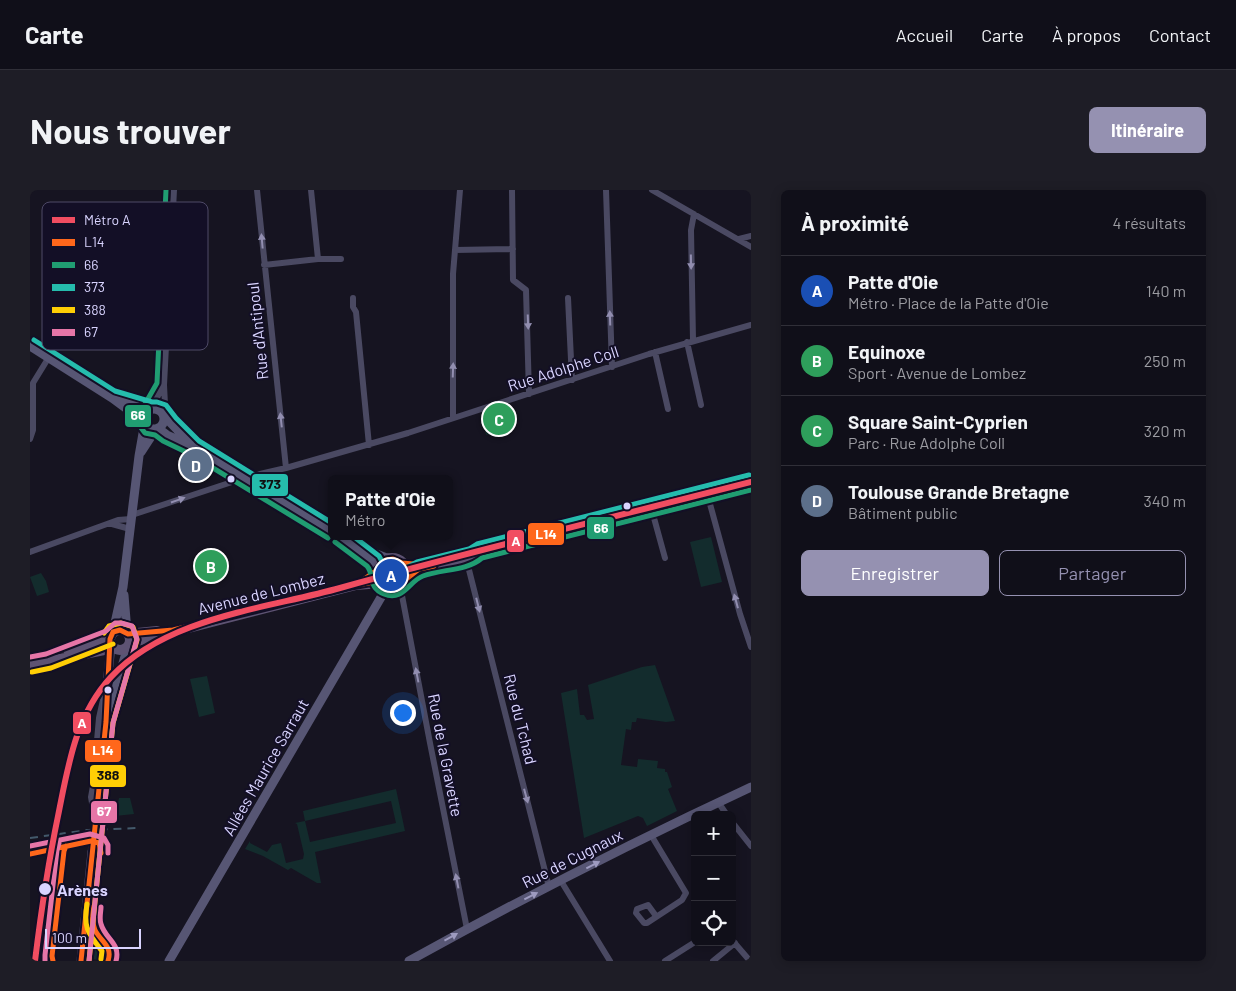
<!DOCTYPE html>
<html lang="fr">
<head>
<meta charset="utf-8">
<style>
	:root { --surface:#100f19; --page:#1e1d26; --text:#f1f3f6; --muted:#9c9ca2; --line:#302f38; --accent:#9591b1 }
	body { margin:0; font-family:Barlow,sans-serif; background:var(--page); color:var(--text) }
	.controls { position:absolute; right:15px; bottom:15px; display:grid; overflow:hidden; border-radius:8px; box-shadow:0 2px 12px #0003 }
	.controls button { width:45px; height:45px; display:grid; place-items:center; padding:0; border:0; border-bottom:1px solid var(--line); background:var(--surface); color:var(--text); font:25px sans-serif }
	.scale { position:absolute; left:15px; bottom:12px; width:96px; box-sizing:border-box; padding-left:5px; border:2px solid #d9d4ff; border-top:0; font-size:14px; line-height:18px; white-space:nowrap; color:#d9d4ff; -webkit-text-stroke:4px #130f26; paint-order:stroke }
	.you { position:absolute; left:372px; top:522px; width:18px; height:18px; margin:-12px; border:4px solid #fff; border-radius:50%; background:#1a73e8; box-shadow:0 0 0 8px #1a73e833 }
	.badge { display:grid; place-items:center; width:32px; height:32px; border-radius:50%; background:var(--accent); color:#fff; font-size:16px; font-weight:700 }
	.pin { position:absolute; translate:-50% -50%; border:2px solid #fff; box-shadow:0 1px 5px #0006 }
	.popup { position:absolute; left:298px; top:285px; width:125px; height:65px; box-sizing:border-box; display:grid; place-content:center; border-radius:8px; background:var(--surface); filter:drop-shadow(0 1px 4px #0005); font-size:16px; white-space:nowrap; color:var(--muted) }
	.popup b { font-size:19px; color:var(--text) }
	.popup::after { content:''; position:absolute; left:50%; top:100%; margin-left:-10px; border:10px solid transparent; border-top-color:var(--surface) }
	.list { margin:0; padding:0; list-style:none }
	h2 { display:flex; justify-content:space-between; align-items:center; height:65px; margin:0; padding:0 20px; font-size:21px }
	h2 small { font-size:16px; font-weight:400; color:var(--muted) }
	.list li { display:grid; grid-template-columns:32px 1fr auto; gap:15px; align-items:center; box-sizing:border-box; height:70px; padding:0 20px; border-top:1px solid var(--line) }
	.list b { display:block; font-size:19px; white-space:nowrap }
	.list p { margin:0; font-size:16px; white-space:nowrap; color:var(--muted) }
	.list em { font-size:16px; font-style:normal; color:var(--muted) }
	.actions { display:flex; gap:10px; padding:15px 20px }
	.actions a { flex:1; padding:11px 0; border:1px solid var(--accent); border-radius:8px; text-align:center; font-size:18px; color:var(--accent) }
	.actions .main { background:var(--accent); color:#fff }
	.icon { flex:none; width:28px; height:28px; fill:none; stroke:currentColor; stroke-width:2; stroke-linecap:round; stroke-linejoin:round }
	.map { position:relative; flex:none; width:721px; height:771px; overflow:hidden; border-radius:8px }
	header { display:flex; align-items:center; gap:30px; box-sizing:border-box; height:70px; padding:0 25px; background:var(--surface); border-bottom:1px solid var(--line) }
	header strong { font-size:24px }
	nav { display:flex; gap:28px; margin-inline-start:auto; font-size:18px }
	.intro { display:flex; align-items:center; justify-content:space-between; box-sizing:border-box; height:120px; padding:0 30px }
	h1 { margin:0; font-size:35px }
	.button { padding:12px 22px; border-radius:8px; background:var(--accent); color:#fff; font-size:18px; font-weight:700 }
	main { display:flex; gap:30px; padding:0 30px }
	aside { flex:1; background:var(--surface); border-radius:8px; box-shadow:0 2px 12px #0003 }
	.map>svg:first-child { display:block }
	.green { fill:#132c2d; fill-rule:evenodd }
	.lines { fill:none; stroke-linecap:round; stroke-linejoin:round }
	.secondary-tunnel { stroke:#333142; stroke-width:9; stroke-dasharray:9 4.5; stroke-linecap:butt }
	.street { stroke:#4a4962; stroke-width:6 }
	.secondary { stroke:#575674; stroke-width:9 }
	.primary { stroke:#5e5373; stroke-width:10 }
	.rail { stroke:#43596b; stroke-width:2; stroke-dasharray:8 6; stroke-linecap:butt }
	.bus-1-casing { stroke:#130f26; stroke-width:9 }
	.bus-2-casing { stroke:#130f26; stroke-width:9 }
	.bus-3-casing { stroke:#130f26; stroke-width:9 }
	.bus-4-casing { stroke:#130f26; stroke-width:9 }
	.bus-5-casing { stroke:#130f26; stroke-width:9 }
	.bus-1 { stroke:#ff671b; stroke-width:5 }
	.bus-2 { stroke:#209d72; stroke-width:5 }
	.bus-3 { stroke:#25bcad; stroke-width:5 }
	.bus-4 { stroke:#ffce05; stroke-width:5 }
	.bus-5 { stroke:#e675a7; stroke-width:5 }
	.metro-1-casing { stroke:#130f26; stroke-width:10 }
	.metro-1 { stroke:#f14d61; stroke-width:6 }
	.oneway { fill:#928eb0 }
	.oneway2 { fill:#9e9bc0 }
	.bus-dot { fill:#d9d4ff; stroke:#130f26; stroke-width:2 }
	.labels { text-anchor:middle; dominant-baseline:central; stroke-width:4; stroke-linejoin:round; paint-order:stroke }
	.street-label { font-size:16px; fill:#d9d4ff; stroke:#130f26 }
	.stop-label { font-size:16px; font-weight:bold; fill:#d9d4ff; stroke:#130f26; text-anchor:start }
	.key { fill:#130f26; stroke:#4e4a67; stroke-width:1 }
	.key-label { font-size:14px; fill:#d9d4ff }
	.line-badge { stroke:#130f26; stroke-width:2 }
	.badge-label { font-size:14px; text-anchor:middle; font-weight:bold; fill:#fff }
	.pale-badge-label { font-size:14px; text-anchor:middle; font-weight:bold; fill:#111 }
</style>
</head>
<body>
<header>
<strong>Carte</strong>
<nav><a>Accueil</a><a>Carte</a><a>À propos</a><a>Contact</a></nav>
</header>
<div class="intro"><h1>Nous trouver</h1><a class="button">Itinéraire</a></div>
<main>
<div class="map">
<svg width="721" height="771" viewBox="0 0 721 771">
	<rect width="100%" height="100%" fill="#161421"/>
	<path class="green" d="M 479,217 L 484,240 L 456,245 L 455,240 L 458,237 L 456,224 Z
		M 681,347 L 692,392 L 671,397 L 660,352 Z
		M 11,383 L 16,391 L 19,402 L 7,406 L 0,387 Z
		M 625,475 L 645,531 L 636,532 L 607,528 L 606,532 L 602,532 L 601,540 L 596,539 L 591,575 L 607,577 L 608,569 L 628,571 L 627,578 L 635,579 L 635,582 L 637,582 L 642,597 L 638,599 L 647,621 L 617,636 L 613,628 L 608,626 L 554,648 L 531,503 L 547,499 L 550,525 L 554,525 L 557,530 L 564,529 L 558,495 L 612,477 Z
		M 177,486 L 185,523 L 169,527 L 160,489 Z
		M 366,599 L 375,641 L 285,662 L 291,693 L 287,693 L 261,678 L 258,680 L 233,666 L 215,659 L 220,651 L 220,653 L 237,662 L 242,655 L 251,653 L 256,673 L 273,669 L 274,664 L 267,634 L 265,633 L 275,631 L 273,621 ZM 361,611 L 366,633 L 280,652 L 275,631 Z
		M 89,608 L 100,608 L 104,624 L 85,626 Z
		M 59,741 L 74,760 L 73,766 L 69,770 L 62,769 L 58,762 Z"/>
	<g class="lines">
		<path class="secondary-tunnel" d="M 62,662 L 68,612"/>
		<path class="street" d="M 227,0 L 256,278
			M 482,0 L 483,90 L 496,100 L 499,204
			M 576,0 L 582,177
			M 622,0 L 721,57
			M 709,49 L 721,46
			M 425,60 L 483,59
			M 288,69 L 311,69
			M 234,75 L 288,69 L 281,0
			M 323,108 L 323,117 L 326,122 L 339,255
			M 538,108 L 542,190
			M 663,150 L 661,40 L 664,24
			M 657,152 L 671,215
			M 625,162 L 638,219
			M 121,219 L 133,196
			M 133,224 L 135,215 L 134,195 L 144,0
			M 423,228 L 423,84 L 430,0
			M 0,249 L 3,240 L 3,193 L 19,167
			M 220,291 L 224,286 L 230,284 L 256,278 L 378,243 L 619,164 L 721,135
			M 677,303 L 710,424 L 721,457
			M 621,317 L 635,368
			M 102,325 L 202,292 L 210,285
			M 82,334 L 100,339
			M 0,362 L 88,330 L 101,329
			M 436,368 L 519,697
			M 370,395 L 400,553 L 437,739
			M 0,467 L 33,459 L 40,462
			M 73,510 L 69,528 L 63,596 L 61,607 L 63,619 L 66,621 L 73,619 L 75,616 L 84,534 L 88,508 L 87,500
			M 688,612 L 697,625
			M 702,632 L 721,656
			M 621,645 L 656,703 L 652,710 L 617,733 L 614,733 L 606,723 L 607,719 L 618,715 L 626,726
			M 531,691 L 580,771
			M 702,750 L 720,771
			M 635,771 L 665,752
			M 683,771 L 705,753"/>
		<path class="secondary" d="M 0,156 L 82,208 L 105,225 L 114,228
			M 89,210 L 120,219
			M114 229a10 10 0 1 1 20 0a10 10 0 1 1-20 0Z
			M 134,226 L 160,253
			M 128,238 L 137,245 L 164,257 L 302,342
			M 111,262 L 126,239
			M 309,346 L 340,368 L 348,378
			M 336,360 L 359,369
			M 94,405 L 97,442
			M 83,442 L 93,397 L 109,266 L 115,232
			M 78,525 L 98,456
			M 68,612 L 76,532 L 76,507 L 81,454
			M 51,771 L 62,662
			M 139,771 L 357,397
			M 379,771 C 491,709 605,651 721,597"/>
		<path class="primary" d="M347 383a15 15 0 1 1 30 0a15 15 0 1 1-30 0Z
			M 375,389 L 389,379 L 443,366 L 449,361 L 721,292
			M80 450a10 10 0 1 1 20 0a10 10 0 1 1-20 0Z
			M 98,444 L 127,441
			M 100,453 L 326,395 L 351,393
			M 39,462 L 80,447
			M 0,475 L 84,458"/>
		<path class="rail" d="M 0,648 L 58,640 L 108,638"/>
		<defs>
			<path id="bus-1" d="M 321,396 L 344,392 L 359,397 L 366,397 L 389,379 L 404,376
				M 0,664 L 61,651 L 69,653 L 71,663
				M 64,716 C 63,724 61,732 65,740 C 71,752 83,756 78,771
				M 23,771 L 22,766 L 34,661 L 36,656
				M 51,771 L 76,532 L 80,449 L 83,442 L 90,440 L 98,444 L 143,440 L 326,395 L 347,380 L 356,370 L 363,369 L 372,373 L 383,374 L 441,360 L 449,361 L 721,292"/>
			<path id="bus-2" d="M 136,0 L 127,193 L 115,214 L 108,222 L 108,234 L 115,243 L 125,245 L 133,251 L 160,264 L 298,348
				M 305,352 L 337,376 C 345,385 337,397 354,404 C 373,412 379,391 393,386 C 412,379 437,381 452,368 L 721,300"/>
			<path id="bus-3" d="M 4,150 L 85,201 L 122,212
				M 120,212 L 127,212 L 136,215 L 146,228 L 169,251 L 302,333
				M 323,346 L 349,366 L 354,375 L 356,387 L 363,391 L 378,377 L 387,372 L 439,359 L 447,354 L 719,285"/>
			<path id="bus-4" d="M 2,482 L 21,478 L 83,454
				M 57,714 C 53,738 58,743 72,761 L 71,769
				M 59,771 L 83,533 L 107,450 L 103,437 L 91,433 L 79,436 L 74,443"/>
			<path id="bus-5" d="M 0,467 L 16,464 L 76,441 L 85,433 L 91,433 L 102,436 L 107,449 L 83,533 L 59,771
				M 0,656 L 60,644 L 74,648 L 78,655 L 78,663
				M 71,717 C 71,722 69,728 71,734 C 75,749 91,753 86,771
				M 15,771 L 15,765 L 27,660 L 29,653"/>
		</defs>
		<use href="#bus-1" class="bus-1-casing"/>
		<use href="#bus-2" class="bus-2-casing"/>
		<use href="#bus-3" class="bus-3-casing"/>
		<use href="#bus-4" class="bus-4-casing"/>
		<use href="#bus-5" class="bus-5-casing"/>
		<use href="#bus-1" class="bus-1"/>
		<use href="#bus-2" class="bus-2"/>
		<use href="#bus-3" class="bus-3"/>
		<use href="#bus-4" class="bus-4"/>
		<use href="#bus-5" class="bus-5"/>
		<defs>
			<path id="metro-1" d="M 5,771 C 11,722 18,674 28,626 C 38,577 45,526 81,487 C 137,427 235,419 310,398 C 446,360 584,327 721,292"/>
		</defs>
		<use href="#metro-1" class="metro-1-casing"/>
		<use href="#metro-1" class="metro-1"/>
	</g>
	<defs><path id="oneway-solid" d="M-6-.8H1V-3.2L6.5 0L1 3.2V.8H-6Z" transform="scale(1.25)"/></defs>
	<g class="oneway">
		<use href="#oneway-solid" transform="translate(232 51) rotate(-95)"/>
		<use href="#oneway-solid" transform="translate(661 72) rotate(89)"/>
		<use href="#oneway-solid" transform="translate(580 128) rotate(-92)"/>
		<use href="#oneway-solid" transform="translate(498 132) rotate(88)"/>
		<use href="#oneway-solid" transform="translate(423 180) rotate(-88)"/>
		<use href="#oneway-solid" transform="translate(251 230) rotate(-96)"/>
		<use href="#oneway-solid" transform="translate(148 310) rotate(-19)"/>
		<use href="#oneway-solid" transform="translate(706 411) rotate(-105)"/>
		<use href="#oneway-solid" transform="translate(448 415) rotate(76)"/>
		<use href="#oneway-solid" transform="translate(387 485) rotate(-101)"/>
		<use href="#oneway-solid" transform="translate(496 606) rotate(75)"/>
		<use href="#oneway-solid" transform="translate(427 691) rotate(-101)"/>
	</g>
	<g class="oneway2">
		<use href="#oneway-solid" transform="translate(563 675) rotate(-27)"/>
		<use href="#oneway-solid" transform="translate(501 706) rotate(-27)"/>
		<use href="#oneway-solid" transform="translate(421 747) rotate(-29)"/>
	</g>
	<g class="bus-dot">
		<circle cx="201" cy="289" r="4.5"/>
		<circle cx="597" cy="316" r="4.5"/>
		<circle cx="78" cy="500" r="4.5"/>
		<circle cx="15" cy="699" r="7"/>
	</g>
	<g class="labels">
		<g class="street-label">
			<text transform="translate(227 141) rotate(-96)">Rue d'Antipoul</text>
			<text transform="translate(533 178) rotate(-18)">Rue Adolphe Coll</text>
			<text transform="translate(231 403) rotate(-14)">Avenue de Lombez</text>
			<text transform="translate(491 529) rotate(76)">Rue du Tchad</text>
			<text transform="translate(416 565) rotate(79)">Rue de la Gravette</text>
			<text transform="translate(235 577) rotate(-60)">Allées Maurice Sarraut</text>
			<text transform="translate(542 668) rotate(-27)">Rue de Cugnaux</text>
		</g>
		<g class="stop-label">
			<text x="27" y="699">Arènes</text>
		</g>
	</g>
	<rect x="12" y="12" width="166" height="148" rx="8" class="key"/>
	<rect x="22" y="27" width="23" height="6" fill="#f14d61"/>
	<rect x="22" y="49" width="23" height="7" fill="#ff671b"/>
	<rect x="22" y="72" width="23" height="6" fill="#209d72"/>
	<rect x="22" y="94" width="23" height="7" fill="#25bcad"/>
	<rect x="22" y="117" width="23" height="6" fill="#ffce05"/>
	<rect x="22" y="139" width="23" height="7" fill="#e675a7"/>
	<g class="key-label">
		<text x="54" y="35">Métro A</text>
		<text x="54" y="57">L14</text>
		<text x="54" y="80">66</text>
		<text x="54" y="102">373</text>
		<text x="54" y="125">388</text>
		<text x="54" y="147">67</text>
	</g>
	<g class="line-badge">
		<rect x="94" y="214" width="28" height="24" rx="5" fill="#209d72"/>
		<rect x="221" y="283" width="38" height="24" rx="5" fill="#25bcad"/>
		<rect x="556" y="326" width="29" height="24" rx="5" fill="#209d72"/>
		<rect x="497" y="332" width="38" height="24" rx="5" fill="#ff671b"/>
		<rect x="476" y="339" width="19" height="24" rx="5" fill="#f14d61"/>
		<rect x="42" y="521" width="20" height="24" rx="5" fill="#f14d61"/>
		<rect x="54" y="549" width="38" height="24" rx="5" fill="#ff671b"/>
		<rect x="59" y="574" width="38" height="24" rx="5" fill="#ffce05"/>
		<rect x="60" y="610" width="28" height="24" rx="5" fill="#e675a7"/>
	</g>
	<g class="badge-label">
		<text x="108" y="230">66</text>
		<text x="571" y="343">66</text>
		<text x="516" y="349">L14</text>
		<text x="486" y="356">A</text>
		<text x="52" y="538">A</text>
		<text x="73" y="565">L14</text>
		<text x="74" y="626">67</text>
	</g>
	<g class="pale-badge-label">
		<text x="240" y="299">373</text>
		<text x="78" y="590">388</text>
	</g>
</svg>
<div class="controls">
<button>+</button>
<button>−</button>
<button><svg class="icon" aria-label="locate" viewBox="0 0 24 24"><circle cx="12" cy="12" r="6"/><path d="M12 2v4M12 18v4M2 12h4M18 12h4"/></svg></button>
</div>
<div class="scale">100 m</div>
<div class="you"></div>
<div class="pin badge" style="left:361px;top:385px;background:#1a4fb4">A</div>
<div class="popup"><b>Patte d'Oie</b>Métro</div>
<div class="pin badge" style="left:181px;top:376px;background:#2e9e5b">B</div>
<div class="pin badge" style="left:469px;top:229px;background:#2e9e5b">C</div>
<div class="pin badge" style="left:166px;top:275px;background:#5c6f8a">D</div>
</div>
<aside>
<h2>À proximité<small>4 résultats</small></h2>
<ul class="list">
<li><span class="badge" style="background:#1a4fb4">A</span><div><b>Patte d'Oie</b><p>Métro · Place de la Patte d'Oie</p></div><em>140 m</em></li>
<li><span class="badge" style="background:#2e9e5b">B</span><div><b>Equinoxe</b><p>Sport · Avenue de Lombez</p></div><em>250 m</em></li>
<li><span class="badge" style="background:#2e9e5b">C</span><div><b>Square Saint-Cyprien</b><p>Parc · Rue Adolphe Coll</p></div><em>320 m</em></li>
<li><span class="badge" style="background:#5c6f8a">D</span><div><b>Toulouse Grande Bretagne</b><p>Bâtiment public</p></div><em>340 m</em></li>
</ul>
<div class="actions"><a class="main">Enregistrer</a><a>Partager</a></div>
</aside>
</main>
</body>
</html>
